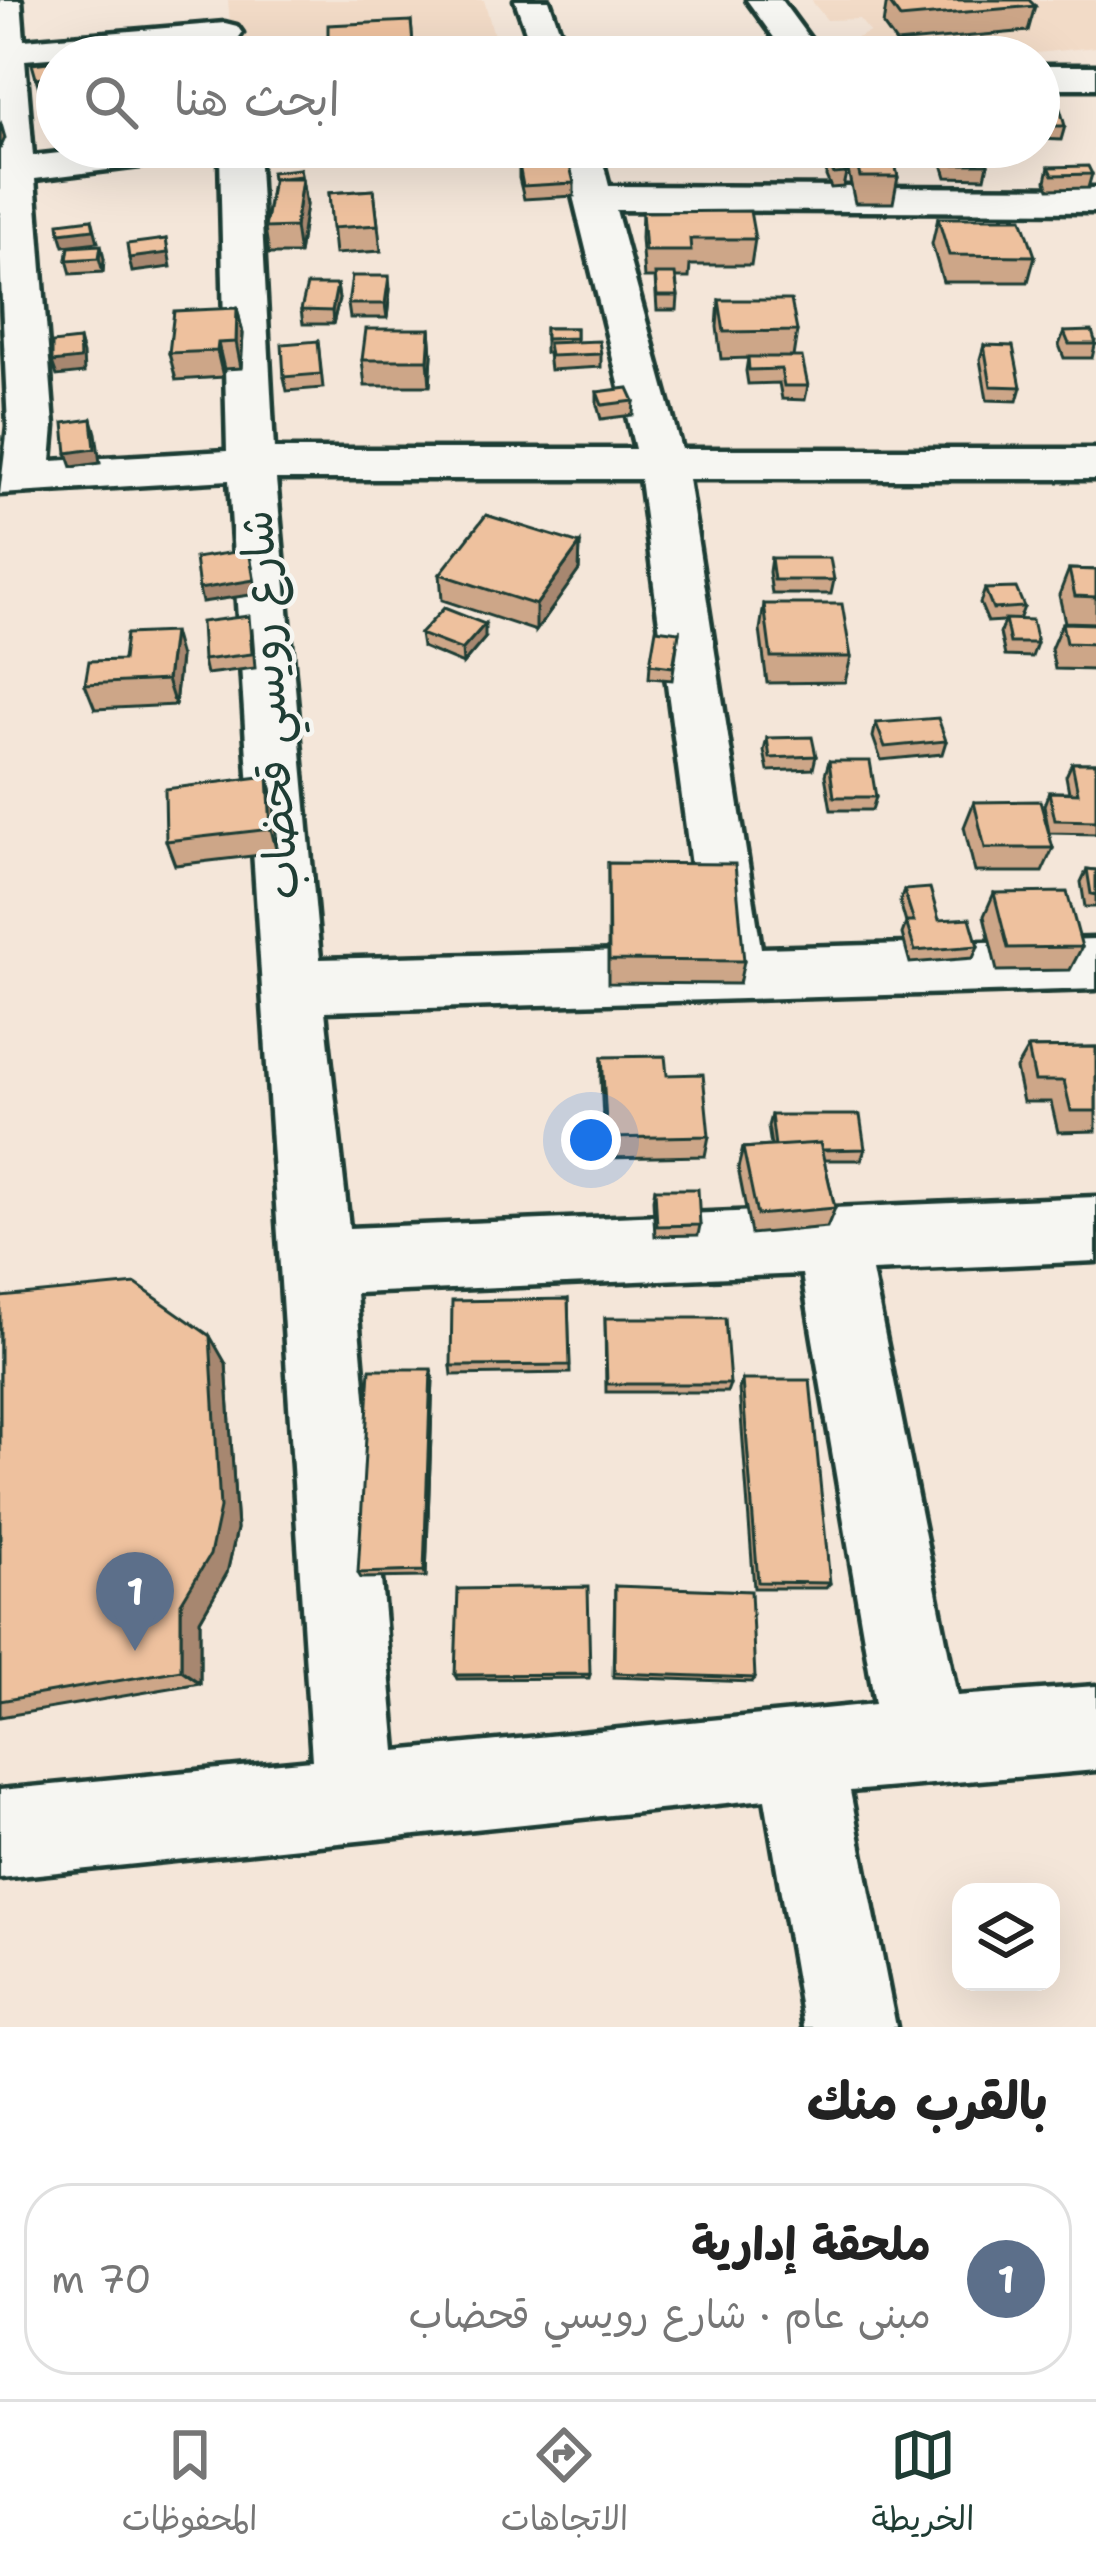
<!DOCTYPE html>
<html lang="ar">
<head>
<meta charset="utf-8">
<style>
	:root { --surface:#fff; --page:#f2f2f2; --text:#222; --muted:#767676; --line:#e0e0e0; --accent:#1f3d34 }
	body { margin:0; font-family:"Shantell Sans","Playpen Sans Arabic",sans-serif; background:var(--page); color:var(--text); direction:rtl }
	.controls { position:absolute; right:36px; bottom:36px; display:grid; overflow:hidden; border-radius:24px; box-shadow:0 12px 48px #0002 }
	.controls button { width:108px; height:108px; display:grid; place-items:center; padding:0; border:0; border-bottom:3px solid var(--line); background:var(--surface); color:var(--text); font:60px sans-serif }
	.you { position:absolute; left:591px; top:1140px; width:42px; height:42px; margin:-30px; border:9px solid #fff; border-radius:50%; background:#1a73e8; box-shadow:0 0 0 18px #1a73e833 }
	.badge { display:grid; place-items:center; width:78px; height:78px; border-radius:50%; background:var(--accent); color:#fff; font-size:39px; font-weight:700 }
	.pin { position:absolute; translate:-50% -99px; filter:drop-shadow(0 3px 6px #0008) }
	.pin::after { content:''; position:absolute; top:63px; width:42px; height:36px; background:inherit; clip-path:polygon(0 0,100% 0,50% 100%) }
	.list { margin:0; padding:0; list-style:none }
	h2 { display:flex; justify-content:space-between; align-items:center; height:156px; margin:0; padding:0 48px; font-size:51px }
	h2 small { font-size:39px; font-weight:400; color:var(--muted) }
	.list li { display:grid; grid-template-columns:78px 1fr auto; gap:36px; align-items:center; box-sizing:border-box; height:192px; margin:0 24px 24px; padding:0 24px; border:3px solid var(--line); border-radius:48px }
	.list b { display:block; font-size:45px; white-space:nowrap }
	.list p { margin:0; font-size:39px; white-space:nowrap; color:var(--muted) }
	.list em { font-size:39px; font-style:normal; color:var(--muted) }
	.icon { flex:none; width:66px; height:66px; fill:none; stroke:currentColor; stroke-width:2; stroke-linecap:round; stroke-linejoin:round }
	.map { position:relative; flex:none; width:1096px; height:2027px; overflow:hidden; direction:ltr }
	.search { position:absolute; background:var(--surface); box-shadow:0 12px 48px #0002; left:36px; right:36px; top:36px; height:132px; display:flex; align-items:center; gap:30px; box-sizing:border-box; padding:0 42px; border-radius:66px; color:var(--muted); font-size:45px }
	.sheet { height:372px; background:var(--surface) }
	nav { display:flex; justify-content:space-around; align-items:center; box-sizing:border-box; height:168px; border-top:3px solid var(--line); background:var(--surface); font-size:33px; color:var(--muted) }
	nav a { display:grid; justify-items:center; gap:6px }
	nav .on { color:var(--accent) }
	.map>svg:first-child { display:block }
	.built { fill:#f2dbc7 }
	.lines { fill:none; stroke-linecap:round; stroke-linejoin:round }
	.minor-casing { stroke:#1f3d34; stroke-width:9 }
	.minor { fill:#f6f6f2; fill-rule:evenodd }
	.wall { fill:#cda688; stroke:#1f3d34; stroke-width:3 }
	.shaded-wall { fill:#a7876f; stroke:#1f3d34; stroke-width:3 }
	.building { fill:#eec19e; stroke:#1f3d34; stroke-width:3 }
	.labels { text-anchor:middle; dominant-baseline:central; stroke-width:9; stroke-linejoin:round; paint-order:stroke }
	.street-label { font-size:45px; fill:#1f3d34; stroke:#f6f6f2 }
</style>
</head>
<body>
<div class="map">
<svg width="1096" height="2027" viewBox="0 0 1096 2027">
	<rect width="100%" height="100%" fill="#f4e6d9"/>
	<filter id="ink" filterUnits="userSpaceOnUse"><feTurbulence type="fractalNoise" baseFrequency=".00833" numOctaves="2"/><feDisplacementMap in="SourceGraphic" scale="24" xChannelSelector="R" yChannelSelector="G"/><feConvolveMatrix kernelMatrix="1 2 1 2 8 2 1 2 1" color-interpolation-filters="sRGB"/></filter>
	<g filter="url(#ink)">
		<path class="built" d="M 228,0 L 484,0 L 500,57 L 233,57 Z
			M 811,0 L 1096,0 L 1096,47 L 996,57 L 856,57 L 845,43 L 870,32 L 859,19 L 827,20 Z"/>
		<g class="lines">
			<defs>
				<path id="minor" d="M 0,0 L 21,0 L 24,40 L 225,23 L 237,26 L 242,33 L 237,40 L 225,43 L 25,60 L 33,156 L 112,147 L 258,147 L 274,449 L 635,449 L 561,147 L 599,147 L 609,186 L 1096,188 L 1096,212 L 616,210 L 681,449 L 1096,449 L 1096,479 L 688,479 L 761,948 L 1096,939 L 1096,989 L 325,1011 L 349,1228 L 1096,1197 L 1096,1261 L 872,1271 L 957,1696 L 1096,1686 L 1096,1770 L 850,1791 L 896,2027 L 804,2027 L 765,1799 L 0,1878 L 0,1790 L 312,1760 L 229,480 L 0,494 L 8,426 L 0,259 ZM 220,156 L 227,451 L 51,461 L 54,426 L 35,179 ZM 276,479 L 640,479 L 702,949 L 320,959 ZM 802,1274 L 875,1704 L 396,1751 L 356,1293 Z
					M 515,0 L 549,0 L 569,57 L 535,57 Z
					M 747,0 L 781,0 L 823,57 L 788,57 Z
					M 1039,66 L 1096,66 L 1096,88 L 1039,88 Z"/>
			</defs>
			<use href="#minor" class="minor-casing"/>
			<use href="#minor" class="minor"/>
		</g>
		<path class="wall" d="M 887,0 L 1035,6 L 1028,31 L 896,43 L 883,25 Z
			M 411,21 L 414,57 L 329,57 L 328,47 Z
			M 1039,104 L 1065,126 L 1061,140 L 1039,139 Z
			M 159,147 L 224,147 L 224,154 L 161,157 Z
			M 850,147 L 891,147 L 898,177 L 893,203 L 855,203 L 847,166 Z
			M 894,147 L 914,147 L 914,150 L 895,150 Z
			M 941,147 L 984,147 L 988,164 L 985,178 L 946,177 L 939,154 Z
			M 828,162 L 846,173 L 843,187 L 831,188 L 826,176 Z
			M 519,165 L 574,183 L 574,196 L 524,199 L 519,178 Z
			M 1049,167 L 1092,174 L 1088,188 L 1049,189 L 1046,181 Z
			M 300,169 L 306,205 L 299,254 L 269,254 L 265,228 L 272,182 Z
			M 374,190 L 381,251 L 335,254 L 329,193 Z
			M 642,212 L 755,239 L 751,265 L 690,265 L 689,278 L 676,278 L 678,296 L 677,310 L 657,310 L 655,278 L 644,278 L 641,238 Z
			M 938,218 L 1035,256 L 1028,282 L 943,282 L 932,244 Z
			M 69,247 L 104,259 L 103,272 L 71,274 L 67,260 Z
			M 337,285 L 339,299 L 333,324 L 303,324 L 301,310 Z
			M 390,290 L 387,318 L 350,318 L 348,304 Z
			M 719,300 L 797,331 L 793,357 L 808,386 L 805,400 L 782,399 L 779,383 L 748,384 L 746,371 L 748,358 L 721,359 L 717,327 Z
			M 237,308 L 243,334 L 241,368 L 224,369 L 223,377 L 176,380 L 169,353 Z
			M 545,328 L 576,328 L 576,342 L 601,354 L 601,367 L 550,370 L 548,353 L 545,353 Z
			M 430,329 L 432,355 L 430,386 L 365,386 L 362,360 Z
			M 1064,332 L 1096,341 L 1092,358 L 1064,358 L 1059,345 Z
			M 318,341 L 323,388 L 287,391 L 284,377 Z
			M 984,345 L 1021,387 L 1017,401 L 987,400 L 980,359 Z
			M 597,392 L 634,401 L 633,415 L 601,419 L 597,405 Z
			M 580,544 L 579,570 L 536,631 L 442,600 L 440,574 Z
			M 771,558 L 834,580 L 831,594 L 772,594 L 769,572 Z
			M 1069,569 L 1096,570 L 1096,623 L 1065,622 L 1059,595 Z
			M 985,589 L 1024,607 L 1019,620 L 1037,643 L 1032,657 L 1005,656 L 1000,633 L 1004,621 L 988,622 L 980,603 Z
			M 764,604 L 851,657 L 845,682 L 767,683 L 760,630 Z
			M 1062,623 L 1096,624 L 1096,670 L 1055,669 L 1051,649 Z
			M 252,630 L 255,668 L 206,674 L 203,660 Z
			M 679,632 L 672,680 L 649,678 L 650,664 Z
			M 420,634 L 485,638 L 463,664 L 422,647 Z
			M 180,657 L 175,705 L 95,709 L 85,684 Z
			M 876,723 L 946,741 L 942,754 L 881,760 L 873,737 Z
			M 767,738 L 816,756 L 813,769 L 768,771 L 764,751 Z
			M 829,761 L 876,797 L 872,810 L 831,810 L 825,775 Z
			M 1072,763 L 1096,763 L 1096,834 L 1049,833 L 1044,805 L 1049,792 L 1069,792 L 1066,776 Z
			M 268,776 L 274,801 L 277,853 L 175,865 L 166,841 Z
			M 974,802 L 1053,848 L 1042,872 L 975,872 L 964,827 Z
			M 608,863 L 744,961 L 739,984 L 608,983 Z
			M 1087,869 L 1096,870 L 1096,907 L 1085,907 L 1081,882 Z
			M 904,890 L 939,920 L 978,946 L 973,958 L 910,963 L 902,934 L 906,923 L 900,902 Z
			M 994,893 L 1082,947 L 1070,970 L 997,971 L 984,916 Z
			M 1096,1047 L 1096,1131 L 1058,1132 L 1051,1102 L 1023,1102 L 1016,1069 L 1028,1048 Z
			M 602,1057 L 667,1075 L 709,1136 L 705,1156 L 605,1158 L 601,1079 Z
			M 771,1115 L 865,1149 L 861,1160 L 824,1160 L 835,1208 L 827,1227 L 751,1234 L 738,1168 L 743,1148 L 771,1146 L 768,1126 Z
			M 655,1189 L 700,1225 L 698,1235 L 655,1236 L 653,1199 Z
			M 0,1297 L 226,1364 L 237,1529 L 227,1573 L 200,1620 L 200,1683 L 0,1717 Z
			M 568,1299 L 570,1373 L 452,1375 L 451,1366 Z
			M 605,1318 L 730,1384 L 727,1392 L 606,1392 Z
			M 433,1377 L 426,1577 L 361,1578 L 358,1573 Z
			M 742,1380 L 830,1583 L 826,1588 L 754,1588 L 739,1389 Z
			M 615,1586 L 755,1678 L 752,1682 L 613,1677 Z
			M 590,1674 L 589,1678 L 457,1679 L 455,1675 Z"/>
		<path class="shaded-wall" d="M 51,76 L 55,89 L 40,91 L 36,78 Z
			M 1,124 L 5,138 L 0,149 L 0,126 Z
			M 302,179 L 306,205 L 299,254 L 295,227 Z
			M 92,219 L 98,242 L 64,246 L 60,233 Z
			M 166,239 L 171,267 L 132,272 L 129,258 Z
			M 101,245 L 104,259 L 103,272 L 99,258 Z
			M 389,276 L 390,290 L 387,318 L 385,304 Z
			M 337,285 L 339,299 L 333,324 L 332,311 Z
			M 237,308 L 243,334 L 241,368 L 236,342 Z
			M 430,329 L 432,355 L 430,386 L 428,360 Z
			M 79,340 L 83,354 L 84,373 L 57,376 L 52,362 Z
			M 218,343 L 224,369 L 223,377 L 217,351 Z
			M 92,419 L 96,433 L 100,463 L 72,467 L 67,453 Z
			M 580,544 L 579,570 L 536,631 L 536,605 Z
			M 249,550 L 257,594 L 202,602 L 199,589 Z
			M 485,624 L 485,638 L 463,664 L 462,650 Z
			M 173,632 L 180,657 L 175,705 L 167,680 Z
			M 268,776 L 274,801 L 277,853 L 271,829 Z
			M 210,1336 L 226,1364 L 237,1529 L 227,1573 L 200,1620 L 200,1683 L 181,1670 L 181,1603 Z
			M 431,1369 L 433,1377 L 426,1577 L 424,1571 Z"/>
		<path class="building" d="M 887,0 L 1029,0 L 1035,6 L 900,18 Z
			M 411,21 L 413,44 L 328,47 L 328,25 Z
			M 48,62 L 51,76 L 36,78 L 32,64 Z
			M 1039,104 L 1059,105 L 1065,126 L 1039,126 Z
			M 853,147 L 891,147 L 898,177 L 860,177 Z
			M 944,147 L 983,147 L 988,164 L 949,164 Z
			M 839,161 L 846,173 L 834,174 L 828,162 Z
			M 569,162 L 574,183 L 523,186 L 519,165 Z
			M 1088,166 L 1092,174 L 1053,175 L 1049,167 Z
			M 300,169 L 301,176 L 272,179 L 271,172 Z
			M 273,179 L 302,179 L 295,227 L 265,228 Z
			M 374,190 L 378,225 L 332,228 L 329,193 Z
			M 750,211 L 755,239 L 690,239 L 691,251 L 645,251 L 642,212 Z
			M 938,218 L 1022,218 L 1035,256 L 949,255 Z
			M 92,219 L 94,229 L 60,233 L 59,223 Z
			M 166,239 L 168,253 L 129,258 L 127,244 Z
			M 101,245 L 99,258 L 67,260 L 69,247 Z
			M 655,274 L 675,274 L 678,296 L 657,296 Z
			M 352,276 L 389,276 L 385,304 L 348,304 Z
			M 307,285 L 337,285 L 332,311 L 301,310 Z
			M 719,300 L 791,300 L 797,331 L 724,332 Z
			M 237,308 L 236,342 L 218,343 L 217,351 L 169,353 L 174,311 Z
			M 545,328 L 576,328 L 576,338 L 545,339 Z
			M 366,329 L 430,329 L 428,360 L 362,360 Z
			M 1092,331 L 1096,344 L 1069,344 L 1064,332 Z
			M 79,340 L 80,359 L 52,362 L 52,343 Z
			M 318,341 L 321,374 L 284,377 L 282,344 Z
			M 599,341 L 601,354 L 550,356 L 548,343 Z
			M 984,345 L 1013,346 L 1021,387 L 991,386 Z
			M 748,357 L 802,357 L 808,386 L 784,386 L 781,369 L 749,370 Z
			M 628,388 L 634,401 L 602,405 L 597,392 Z
			M 92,419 L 95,449 L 67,453 L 64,423 Z
			M 486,515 L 580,544 L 536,605 L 440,574 Z
			M 249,550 L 254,580 L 199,589 L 195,558 Z
			M 771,558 L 830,558 L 834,580 L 774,580 Z
			M 1069,569 L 1096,570 L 1096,597 L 1075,596 Z
			M 1016,588 L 1024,607 L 993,609 L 985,589 Z
			M 764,604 L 842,604 L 851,657 L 771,657 Z
			M 444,608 L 485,624 L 462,650 L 420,634 Z
			M 249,616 L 252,654 L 203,660 L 201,622 Z
			M 1005,619 L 1032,620 L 1037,643 L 1010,643 Z
			M 1062,623 L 1096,624 L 1096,644 L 1066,643 Z
			M 656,629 L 679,632 L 673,667 L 650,664 Z
			M 173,632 L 167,680 L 85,684 L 89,661 L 123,660 L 126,634 Z
			M 938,718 L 946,741 L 885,747 L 876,723 Z
			M 812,737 L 816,756 L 770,758 L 767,738 Z
			M 829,761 L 870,761 L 876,797 L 834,797 Z
			M 1072,763 L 1096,763 L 1096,821 L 1055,820 L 1049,792 L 1078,793 Z
			M 268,776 L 271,829 L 166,841 L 165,789 Z
			M 1040,801 L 1053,848 L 985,848 L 974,802 Z
			M 608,863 L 735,864 L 744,961 L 609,960 Z
			M 1087,869 L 1096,870 L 1096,895 L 1091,894 Z
			M 930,888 L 939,920 L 970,918 L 978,946 L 915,951 L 906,922 L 914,922 L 904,890 Z
			M 1067,892 L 1082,947 L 1008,948 L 994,893 Z
			M 1096,1047 L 1096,1111 L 1071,1111 L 1064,1081 L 1035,1081 L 1028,1048 Z
			M 665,1056 L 667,1075 L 703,1074 L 709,1136 L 607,1138 L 602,1057 Z
			M 771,1115 L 860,1115 L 865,1149 L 822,1150 L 820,1143 L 775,1146 Z
			M 820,1143 L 835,1208 L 757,1215 L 743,1148 Z
			M 655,1189 L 698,1189 L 700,1225 L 657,1226 Z
			M 136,1284 L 210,1336 L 220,1508 L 210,1555 L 181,1603 L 181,1670 L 0,1701 L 0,1297 Z
			M 568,1299 L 570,1365 L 451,1366 L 452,1301 Z
			M 605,1318 L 725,1318 L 730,1384 L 607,1384 Z
			M 370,1369 L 431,1369 L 424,1571 L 358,1573 Z
			M 742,1380 L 810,1380 L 830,1583 L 758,1582 Z
			M 615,1586 L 751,1591 L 755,1678 L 614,1673 Z
			M 588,1587 L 590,1674 L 455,1675 L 458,1589 Z"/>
	</g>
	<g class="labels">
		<g class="street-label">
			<text transform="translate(269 705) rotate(-94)">شارع رويسي قحضاب</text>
		</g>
	</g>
</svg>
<div class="controls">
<button><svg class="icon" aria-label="layers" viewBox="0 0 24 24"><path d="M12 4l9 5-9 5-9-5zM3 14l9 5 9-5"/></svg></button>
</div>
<div class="you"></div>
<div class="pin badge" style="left:135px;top:1651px;background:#5c6f8a">1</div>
<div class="search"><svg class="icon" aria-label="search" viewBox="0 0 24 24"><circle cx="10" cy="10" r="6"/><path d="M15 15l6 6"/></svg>ابحث هنا</div>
</div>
<section class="sheet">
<h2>بالقرب منك<small></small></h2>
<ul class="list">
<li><span class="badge" style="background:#5c6f8a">1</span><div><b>ملحقة إدارية</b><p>مبنى عام · شارع رويسي قحضاب</p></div><em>70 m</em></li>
</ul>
</section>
<nav>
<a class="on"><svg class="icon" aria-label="map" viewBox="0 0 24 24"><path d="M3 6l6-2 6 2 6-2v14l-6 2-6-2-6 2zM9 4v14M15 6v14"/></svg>الخريطة</a>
<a><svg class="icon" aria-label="directions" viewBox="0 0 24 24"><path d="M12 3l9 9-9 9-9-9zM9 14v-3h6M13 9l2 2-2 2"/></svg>الاتجاهات</a>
<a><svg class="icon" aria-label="saved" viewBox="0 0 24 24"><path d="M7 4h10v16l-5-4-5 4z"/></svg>المحفوظات</a>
</nav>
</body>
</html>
